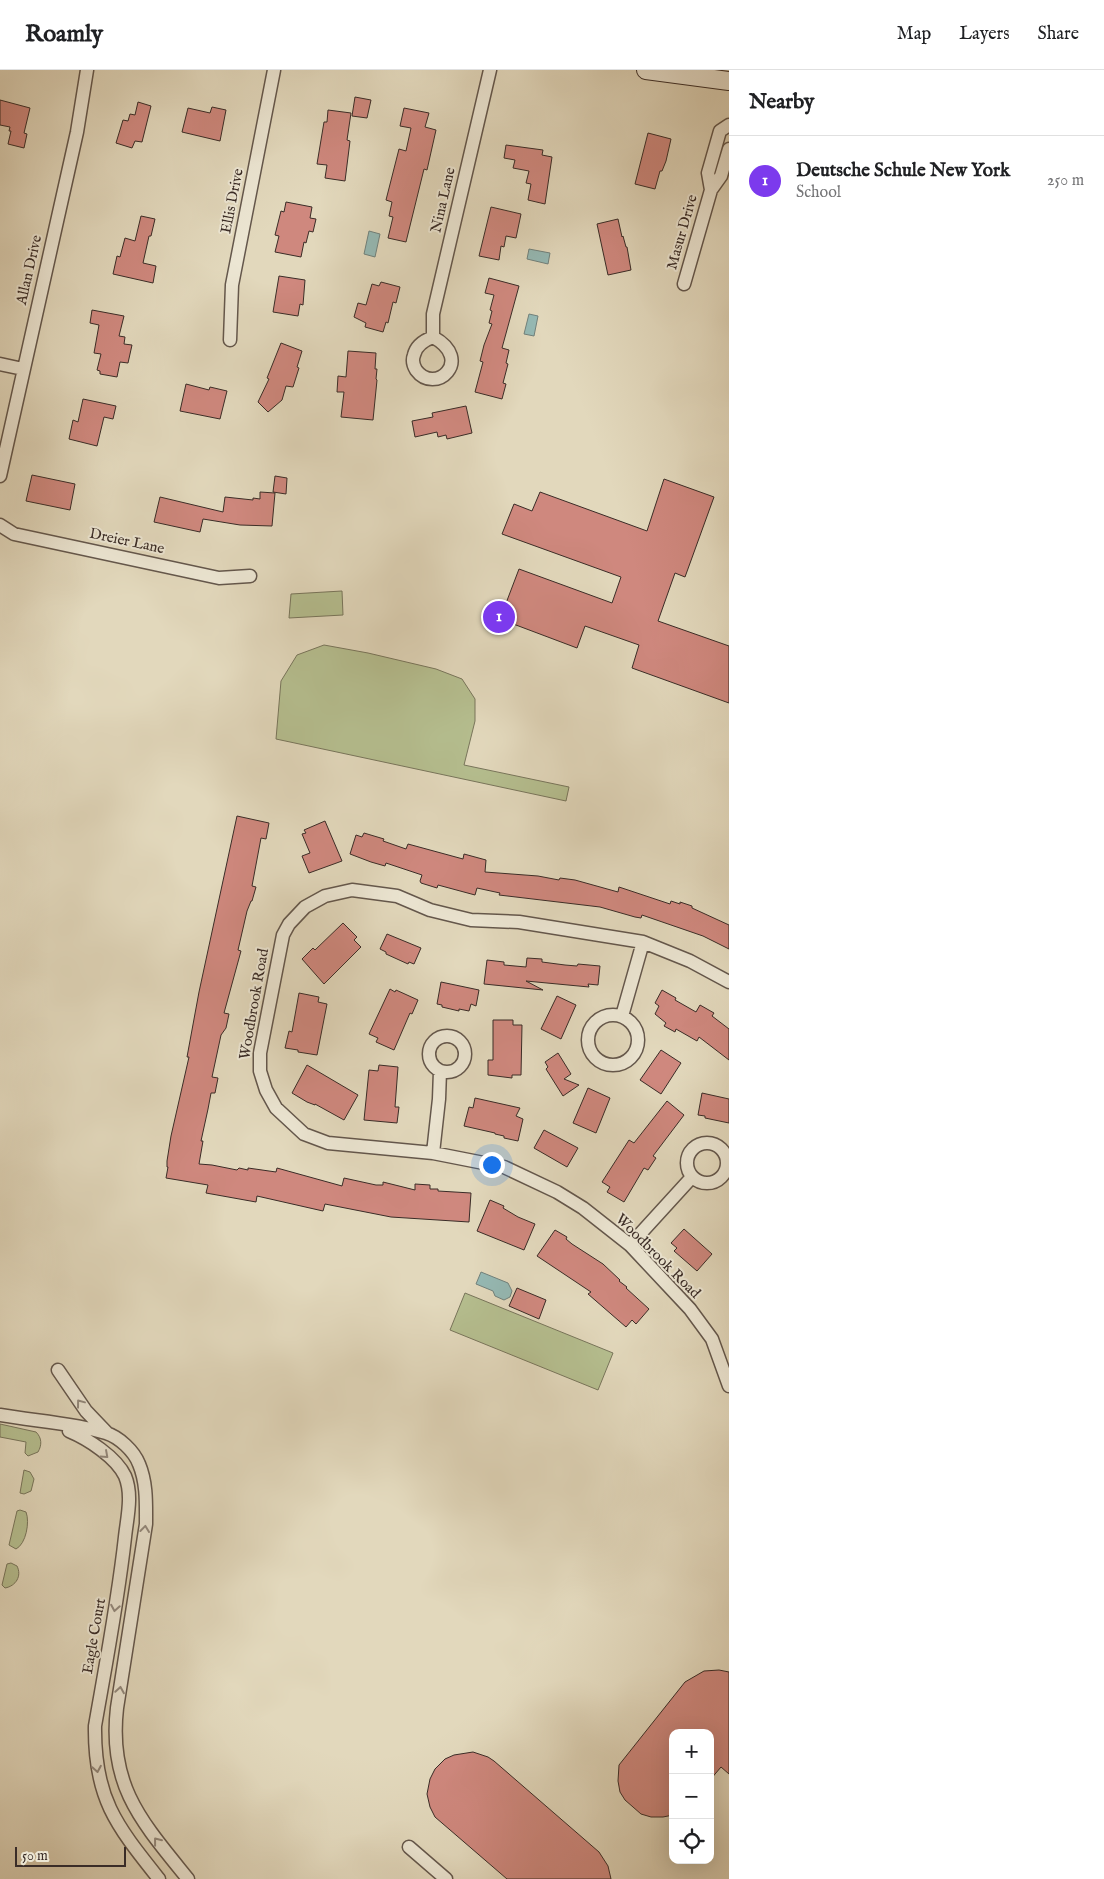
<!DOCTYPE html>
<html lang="en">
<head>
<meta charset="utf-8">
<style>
	:root { --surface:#fff; --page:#f6f6f6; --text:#202124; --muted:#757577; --line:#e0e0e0; --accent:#7c3aed }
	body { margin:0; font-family:"IM FELL English",serif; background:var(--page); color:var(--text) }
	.controls { position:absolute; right:15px; bottom:15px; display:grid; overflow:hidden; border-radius:10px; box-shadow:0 5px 20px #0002 }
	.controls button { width:45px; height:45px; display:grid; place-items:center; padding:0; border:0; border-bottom:1px solid var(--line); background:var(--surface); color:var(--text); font:25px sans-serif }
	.scale { position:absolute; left:15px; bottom:12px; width:111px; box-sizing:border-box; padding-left:5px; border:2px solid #3a2c27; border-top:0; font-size:14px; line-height:18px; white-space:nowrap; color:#3a2c27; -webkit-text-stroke:4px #ece6d3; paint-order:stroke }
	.you { position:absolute; left:491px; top:1094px; width:18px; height:18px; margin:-12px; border:4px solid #fff; border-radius:50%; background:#1a73e8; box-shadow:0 0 0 8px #1a73e833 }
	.badge { display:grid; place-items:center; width:32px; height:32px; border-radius:50%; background:var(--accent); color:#fff; font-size:16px; font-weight:700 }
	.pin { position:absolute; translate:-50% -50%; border:2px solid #fff; box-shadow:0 1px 5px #0006 }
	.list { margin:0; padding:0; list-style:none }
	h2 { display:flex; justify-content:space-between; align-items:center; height:65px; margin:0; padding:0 20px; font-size:21px }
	h2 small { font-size:16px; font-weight:400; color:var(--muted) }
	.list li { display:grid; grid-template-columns:32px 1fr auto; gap:15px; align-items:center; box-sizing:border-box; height:90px; padding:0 20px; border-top:1px solid var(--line) }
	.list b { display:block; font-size:19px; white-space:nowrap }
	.list p { margin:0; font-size:16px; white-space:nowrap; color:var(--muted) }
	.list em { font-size:16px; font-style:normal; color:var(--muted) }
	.icon { flex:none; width:28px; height:28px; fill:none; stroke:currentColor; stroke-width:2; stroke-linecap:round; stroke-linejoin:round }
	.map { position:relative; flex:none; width:729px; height:1809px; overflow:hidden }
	header { display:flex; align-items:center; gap:30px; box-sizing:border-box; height:70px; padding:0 25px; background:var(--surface); border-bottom:1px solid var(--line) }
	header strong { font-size:24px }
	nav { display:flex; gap:28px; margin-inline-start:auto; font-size:18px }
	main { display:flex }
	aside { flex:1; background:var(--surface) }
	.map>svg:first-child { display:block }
	.green { fill:#b5be8f; stroke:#78755b }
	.water { fill:#95b9b4; stroke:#71817c }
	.building { fill:#cf887e; stroke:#3a2c27 }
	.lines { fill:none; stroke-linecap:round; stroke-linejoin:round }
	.minor-casing { stroke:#64574c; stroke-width:15 }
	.secondary-casing { stroke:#3a2c27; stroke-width:20 }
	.minor { stroke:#ece6d3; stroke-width:12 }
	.secondary { stroke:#ece6d3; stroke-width:18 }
	.oneway { stroke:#93897d }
	.labels { text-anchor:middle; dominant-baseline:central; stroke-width:4; stroke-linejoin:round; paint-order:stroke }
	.street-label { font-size:15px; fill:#3a2c27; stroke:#ece6d3 }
</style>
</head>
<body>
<header>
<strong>Roamly</strong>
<nav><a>Map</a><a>Layers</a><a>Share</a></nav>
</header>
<main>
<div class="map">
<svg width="729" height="1809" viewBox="0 0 729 1809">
	<rect width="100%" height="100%" fill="#e2d8bc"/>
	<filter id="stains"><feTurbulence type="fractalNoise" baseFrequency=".004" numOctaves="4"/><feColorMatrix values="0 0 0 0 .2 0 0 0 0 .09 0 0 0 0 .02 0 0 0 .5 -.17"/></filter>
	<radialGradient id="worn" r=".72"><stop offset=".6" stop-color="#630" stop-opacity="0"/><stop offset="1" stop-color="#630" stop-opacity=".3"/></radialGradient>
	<path class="green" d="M 342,521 L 343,545 L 289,548 L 291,524 Z
		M 324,575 L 368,583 L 436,599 L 462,609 L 475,629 L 475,651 L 464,695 L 569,717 L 566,731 L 276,669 L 281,611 L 297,585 Z
		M 465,1223 L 613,1283 L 598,1320 L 450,1260 Z
		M 0,1354 L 36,1362 C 42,1368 42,1375 38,1382 L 28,1386 L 25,1383 L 26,1372 L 0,1367 Z
		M 24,1400 L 30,1402 L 34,1409 L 31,1421 L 24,1424 L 20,1423 Z
		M 20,1440 L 26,1442 C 30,1452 26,1474 16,1479 L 9,1475 L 17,1441 Z
		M 11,1493 L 17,1496 C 22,1506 16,1516 5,1518 L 2,1515 L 7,1494 Z"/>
	<path class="water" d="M 369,161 L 380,164 L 375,187 L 364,184 Z
		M 529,179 L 550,183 L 548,194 L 527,189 Z
		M 529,244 L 538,246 L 534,266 L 524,264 Z
		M 481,1202 L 508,1213 L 512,1221 L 510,1227 L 504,1230 L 495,1226 L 493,1221 L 476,1214 Z"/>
	<path class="building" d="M 355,27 L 371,30 L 367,48 L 352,46 Z
		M 0,30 L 30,38 L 24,63 L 27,64 L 24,78 L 8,74 L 11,61 L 9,61 L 10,57 L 0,55 Z
		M 138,32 L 151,36 L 142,72 L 135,71 L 132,78 L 116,73 L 123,50 L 128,51 L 130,44 L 135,45 Z
		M 212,37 L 226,40 L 220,71 L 182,62 L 188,38 L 210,43 Z
		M 404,38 L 429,43 L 425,57 L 436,60 L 427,100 L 424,99 L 406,172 L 388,168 L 393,147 L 389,146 L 392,132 L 386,130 L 399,79 L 406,81 L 411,58 L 400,56 Z
		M 328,40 L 351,43 L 347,70 L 350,71 L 345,111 L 325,108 L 327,95 L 317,94 L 324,52 L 327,52 Z
		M 648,63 L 671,69 L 666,91 L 662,101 L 660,101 L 655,119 L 635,114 Z
		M 506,75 L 543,80 L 542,85 L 552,87 L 545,134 L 528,130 L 531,114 L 526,113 L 529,101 L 513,98 L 515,90 L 504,88 Z
		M 286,132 L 312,137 L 310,148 L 316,149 L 313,162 L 309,161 L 306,173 L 304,172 L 301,187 L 275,182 L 279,166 L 275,165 L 281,141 L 284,142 Z
		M 491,137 L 521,144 L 516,168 L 506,166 L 504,177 L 501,176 L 499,190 L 479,186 Z
		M 141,146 L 155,149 L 151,166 L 149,166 L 143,193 L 156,196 L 153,213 L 113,204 L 117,186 L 120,187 L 125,168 L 135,171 Z
		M 618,149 L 622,167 L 623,166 L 626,177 L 627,177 L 631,200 L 608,205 L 597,154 Z
		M 279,206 L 305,210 L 303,235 L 300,234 L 298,246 L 273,242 Z
		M 489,208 L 519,216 L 502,278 L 509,280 L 506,293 L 508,294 L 503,313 L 506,314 L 502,329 L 475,322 L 483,292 L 480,291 L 484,275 L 492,254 L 489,253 L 492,241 L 490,240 L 494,225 L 485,223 Z
		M 381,212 L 400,217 L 396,233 L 393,232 L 388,253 L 386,252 L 383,262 L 365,257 L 366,253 L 354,247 L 358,233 L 366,235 L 372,214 L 379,216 Z
		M 92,240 L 124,246 L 119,266 L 125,267 L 124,274 L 132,275 L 128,293 L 120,292 L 117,307 L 100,304 L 100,301 L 97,300 L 101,284 L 94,283 L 99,255 L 90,253 Z
		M 281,273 L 302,281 L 297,297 L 299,298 L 293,317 L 286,316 L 282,330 L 268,342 L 258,332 L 269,309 L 267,308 Z
		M 348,281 L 376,283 L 375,299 L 377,299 L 376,309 L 377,310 L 373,350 L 341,347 L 344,322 L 337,322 L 338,306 L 346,307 Z
		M 186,314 L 209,320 L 210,317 L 227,321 L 220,349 L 180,341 Z
		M 83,329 L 116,336 L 113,349 L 104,347 L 97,376 L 69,369 L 73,350 L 78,352 Z
		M 466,336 L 472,363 L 447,369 L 446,365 L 438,367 L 437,362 L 415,367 L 412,351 L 433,347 L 432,343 Z
		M 32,405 L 75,414 L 70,440 L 26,431 Z
		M 275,406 L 287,408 L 286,424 L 273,422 Z
		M 664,409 L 714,427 L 685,507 L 675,503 L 658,551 L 729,576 L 729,633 L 632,598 L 639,575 L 585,556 L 577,578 L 500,549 L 519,499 L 612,533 L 621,507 L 502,464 L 514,434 L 532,441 L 540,422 L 647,461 Z
		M 260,422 L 275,423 L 272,456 L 240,455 L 203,449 L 200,462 L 154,452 L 160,427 L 223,442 L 225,427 L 253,430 L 253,428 L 260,429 Z
		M 237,746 L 269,753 L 266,769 L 261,768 L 252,816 L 256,817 L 252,831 L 251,831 L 247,841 L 238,880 L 241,881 L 224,943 L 229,944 L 226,958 L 221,965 L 212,1007 L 218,1008 L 215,1023 L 211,1023 L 208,1039 L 201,1071 L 203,1071 L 199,1094 L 212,1095 L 237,1100 L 239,1098 L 248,1100 L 248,1098 L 276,1102 L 277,1098 L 342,1116 L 344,1108 L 376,1115 L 383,1115 L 383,1112 L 415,1120 L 415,1114 L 430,1115 L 430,1119 L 438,1119 L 438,1121 L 471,1123 L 469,1152 L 391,1147 L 325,1134 L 323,1141 L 257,1126 L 256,1132 L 206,1123 L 208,1115 L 166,1108 L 168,1097 L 167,1097 L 167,1091 L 171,1066 L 189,987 L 187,987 L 199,922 Z
		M 325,751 L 342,791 L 309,803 L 302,786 L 310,783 L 302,764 L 306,763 L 304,760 Z
		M 364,763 L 384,769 L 383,771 L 406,779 L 408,774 L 463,789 L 464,784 L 486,790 L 485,802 L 538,806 L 559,810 L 560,808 L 575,810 L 618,822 L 619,817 L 670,834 L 671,831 L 680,834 L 680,832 L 692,836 L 692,838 L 729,855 L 729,879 L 703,866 L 642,845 L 641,848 L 635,847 L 600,837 L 499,825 L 500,823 L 477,818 L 475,825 L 438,815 L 437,818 L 421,813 L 420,811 L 422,805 L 386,793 L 385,796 L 371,792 L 350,784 L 356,765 L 362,767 Z
		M 343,853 L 357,867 L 354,870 L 361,877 L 324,914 L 302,889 L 313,878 L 315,880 Z
		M 387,864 L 421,878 L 414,894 L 409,892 L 408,894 L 386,884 L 386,882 L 380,879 Z
		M 527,888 L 542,889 L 542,892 L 565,895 L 577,896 L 578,894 L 600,896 L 598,915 L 588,914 L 589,917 L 526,911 L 543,920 L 484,914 L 487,890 L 504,892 L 504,895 L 526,897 Z
		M 441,912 L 479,920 L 476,936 L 471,934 L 469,941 L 459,939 L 459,941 L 442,937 L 442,935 L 437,934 Z
		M 390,919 L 395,922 L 396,920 L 418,930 L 412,944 L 410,943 L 394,980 L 376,972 L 378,968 L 369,964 Z
		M 662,920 L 676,928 L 675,930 L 696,942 L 700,935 L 714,943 L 712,946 L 729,959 L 729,990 L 699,967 L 697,971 L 676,959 L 675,962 L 664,956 L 666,953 L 655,944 L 659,936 L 655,933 Z
		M 299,923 L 319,927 L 318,932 L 327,934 L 317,985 L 298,982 L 298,980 L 285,978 L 289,961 L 292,962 Z
		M 557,926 L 576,935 L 561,969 L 541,959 Z
		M 493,950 L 513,950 L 513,955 L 522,955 L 521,1005 L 512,1005 L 512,1008 L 488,1005 L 488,990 L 493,990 Z
		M 661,980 L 681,993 L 661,1024 L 640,1010 Z
		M 558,983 L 571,1004 L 564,1009 L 579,1015 L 563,1026 L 546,999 L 548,997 L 545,992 Z
		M 307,995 L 358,1025 L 344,1050 L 315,1034 L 315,1035 L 307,1032 L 292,1023 Z
		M 379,995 L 398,997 L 395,1037 L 399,1037 L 397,1053 L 364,1050 L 369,1000 L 378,1001 Z
		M 588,1018 L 610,1028 L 596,1063 L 573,1053 Z
		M 702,1023 L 729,1029 L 729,1053 L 705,1048 L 705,1046 L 698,1045 Z
		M 475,1028 L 520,1038 L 516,1046 L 523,1049 L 518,1071 L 504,1068 L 504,1066 L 495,1064 L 495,1063 L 464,1056 L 469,1037 L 473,1038 Z
		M 667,1031 L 684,1045 L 653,1086 L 656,1088 L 648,1100 L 644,1098 L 624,1132 L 607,1122 L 610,1117 L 602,1112 L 629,1070 L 634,1073 Z
		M 544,1060 L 578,1078 L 567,1097 L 534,1078 Z
		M 490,1130 L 504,1136 L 503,1138 L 518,1147 L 535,1154 L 524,1180 L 477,1161 Z
		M 684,1159 L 712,1184 L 697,1201 L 674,1181 L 677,1178 L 671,1173 Z
		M 555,1160 L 567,1167 L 566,1169 L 572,1174 L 603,1194 L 620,1210 L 619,1211 L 627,1217 L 626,1218 L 649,1239 L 636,1254 L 632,1250 L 626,1257 L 588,1224 L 591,1222 L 537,1186 Z
		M 517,1218 L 546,1230 L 539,1249 L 509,1236 Z
		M 719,1600 L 729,1602 L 729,1704 L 721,1697 L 710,1710 L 710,1663 L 673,1663 L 673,1745 L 663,1747 L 651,1747 L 641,1744 L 625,1730 L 620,1722 L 618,1711 L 619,1695 L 685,1612 L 704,1601 Z
		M 473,1682 L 488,1687 L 494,1691 L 599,1782 L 608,1796 L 611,1809 L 507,1809 L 435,1747 L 430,1737 L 427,1724 L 430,1709 L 435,1699 L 445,1689 L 454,1685 Z"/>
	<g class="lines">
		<defs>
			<path id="minor" d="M 711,120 L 708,103 L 720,61 L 729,55
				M 684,214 L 711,120 L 721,106 L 729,79
				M 433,267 L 433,244 L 490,0
				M 433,267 C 475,290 435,326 416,300 C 413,295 412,290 414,285 C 416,276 425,270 433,267 Z
				M 230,270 L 232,215 L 274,0
				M 0,294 L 23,299
				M 0,406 L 77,62 L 87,0
				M 0,455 L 14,464 L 219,508 L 250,506
				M 729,912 L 690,891 L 643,872 L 519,852 L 471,850 L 430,840 L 397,826 L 352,820 L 325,826 L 305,837 L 289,854 L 283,865 L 260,983 L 260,1001 L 266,1020 L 276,1038 L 304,1064 L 328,1073 L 433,1083 L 504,1097 L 557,1122 L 583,1138 L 630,1175 L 690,1239 L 712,1269 L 729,1316
				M588 970a25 25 0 1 1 50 0a25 25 0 1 1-50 0Z
				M 622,946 L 643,872
				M429 984a18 18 0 1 1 36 0a18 18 0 1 1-36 0Z
				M687 1093a20 20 0 1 1 40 0a20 20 0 1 1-40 0Z
				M 433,1083 L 439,1029 L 440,1001
				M 630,1175 L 692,1107
				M 58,1300 L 86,1341 L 107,1363
				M 0,1345 C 34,1351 73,1353 106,1363 C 119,1367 134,1381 139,1394 C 147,1413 146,1434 146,1454 L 117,1638 C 108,1716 142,1752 188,1809
				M 69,1361 C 88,1369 116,1387 125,1406 C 133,1425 127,1448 125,1467 C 118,1531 106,1593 95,1656 C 94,1728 116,1755 159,1809
				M 409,1777 L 446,1809"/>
			<path id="secondary" d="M 646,0 L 729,11"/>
		</defs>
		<use href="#minor" class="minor-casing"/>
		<use href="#secondary" class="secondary-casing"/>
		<use href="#minor" class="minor"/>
		<use href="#secondary" class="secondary"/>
	</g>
	<defs><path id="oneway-chevron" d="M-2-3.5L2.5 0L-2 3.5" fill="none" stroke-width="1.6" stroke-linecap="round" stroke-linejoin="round" transform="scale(1.25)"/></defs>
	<g class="oneway">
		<use href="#oneway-chevron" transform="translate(80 1333) rotate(-127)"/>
		<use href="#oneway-chevron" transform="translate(105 1385) rotate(42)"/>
		<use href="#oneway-chevron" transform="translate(145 1459) rotate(-83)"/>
		<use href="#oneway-chevron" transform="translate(115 1538) rotate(100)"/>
		<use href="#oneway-chevron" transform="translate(120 1620) rotate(-81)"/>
		<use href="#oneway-chevron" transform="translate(97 1699) rotate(80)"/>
		<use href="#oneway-chevron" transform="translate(157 1771) rotate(-128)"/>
	</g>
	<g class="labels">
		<g class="street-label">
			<text transform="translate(443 130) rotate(-77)">Nina Lane</text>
			<text transform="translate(232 131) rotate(-79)">Ellis Drive</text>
			<text transform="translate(682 162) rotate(-74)">Masur Drive</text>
			<text transform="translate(29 200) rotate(-77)">Allan Drive</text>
			<text transform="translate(127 471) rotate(12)">Dreier Lane</text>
			<text transform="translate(254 934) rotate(-80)">Woodbrook Road</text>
			<text transform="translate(658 1186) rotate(45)">Woodbrook Road</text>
			<text transform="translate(94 1566) rotate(-80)">Eagle Court</text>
		</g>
	</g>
	<rect width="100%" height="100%" filter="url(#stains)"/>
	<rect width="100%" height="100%" fill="url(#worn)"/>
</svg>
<div class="controls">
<button>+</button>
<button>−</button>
<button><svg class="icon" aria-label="locate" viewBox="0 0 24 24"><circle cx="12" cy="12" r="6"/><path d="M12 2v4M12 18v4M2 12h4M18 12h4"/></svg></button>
</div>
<div class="scale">50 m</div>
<div class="you"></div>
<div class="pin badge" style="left:499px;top:547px">1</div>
</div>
<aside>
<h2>Nearby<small></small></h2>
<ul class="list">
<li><span class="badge">1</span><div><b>Deutsche Schule New York</b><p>School</p></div><em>250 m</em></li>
</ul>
</aside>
</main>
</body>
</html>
